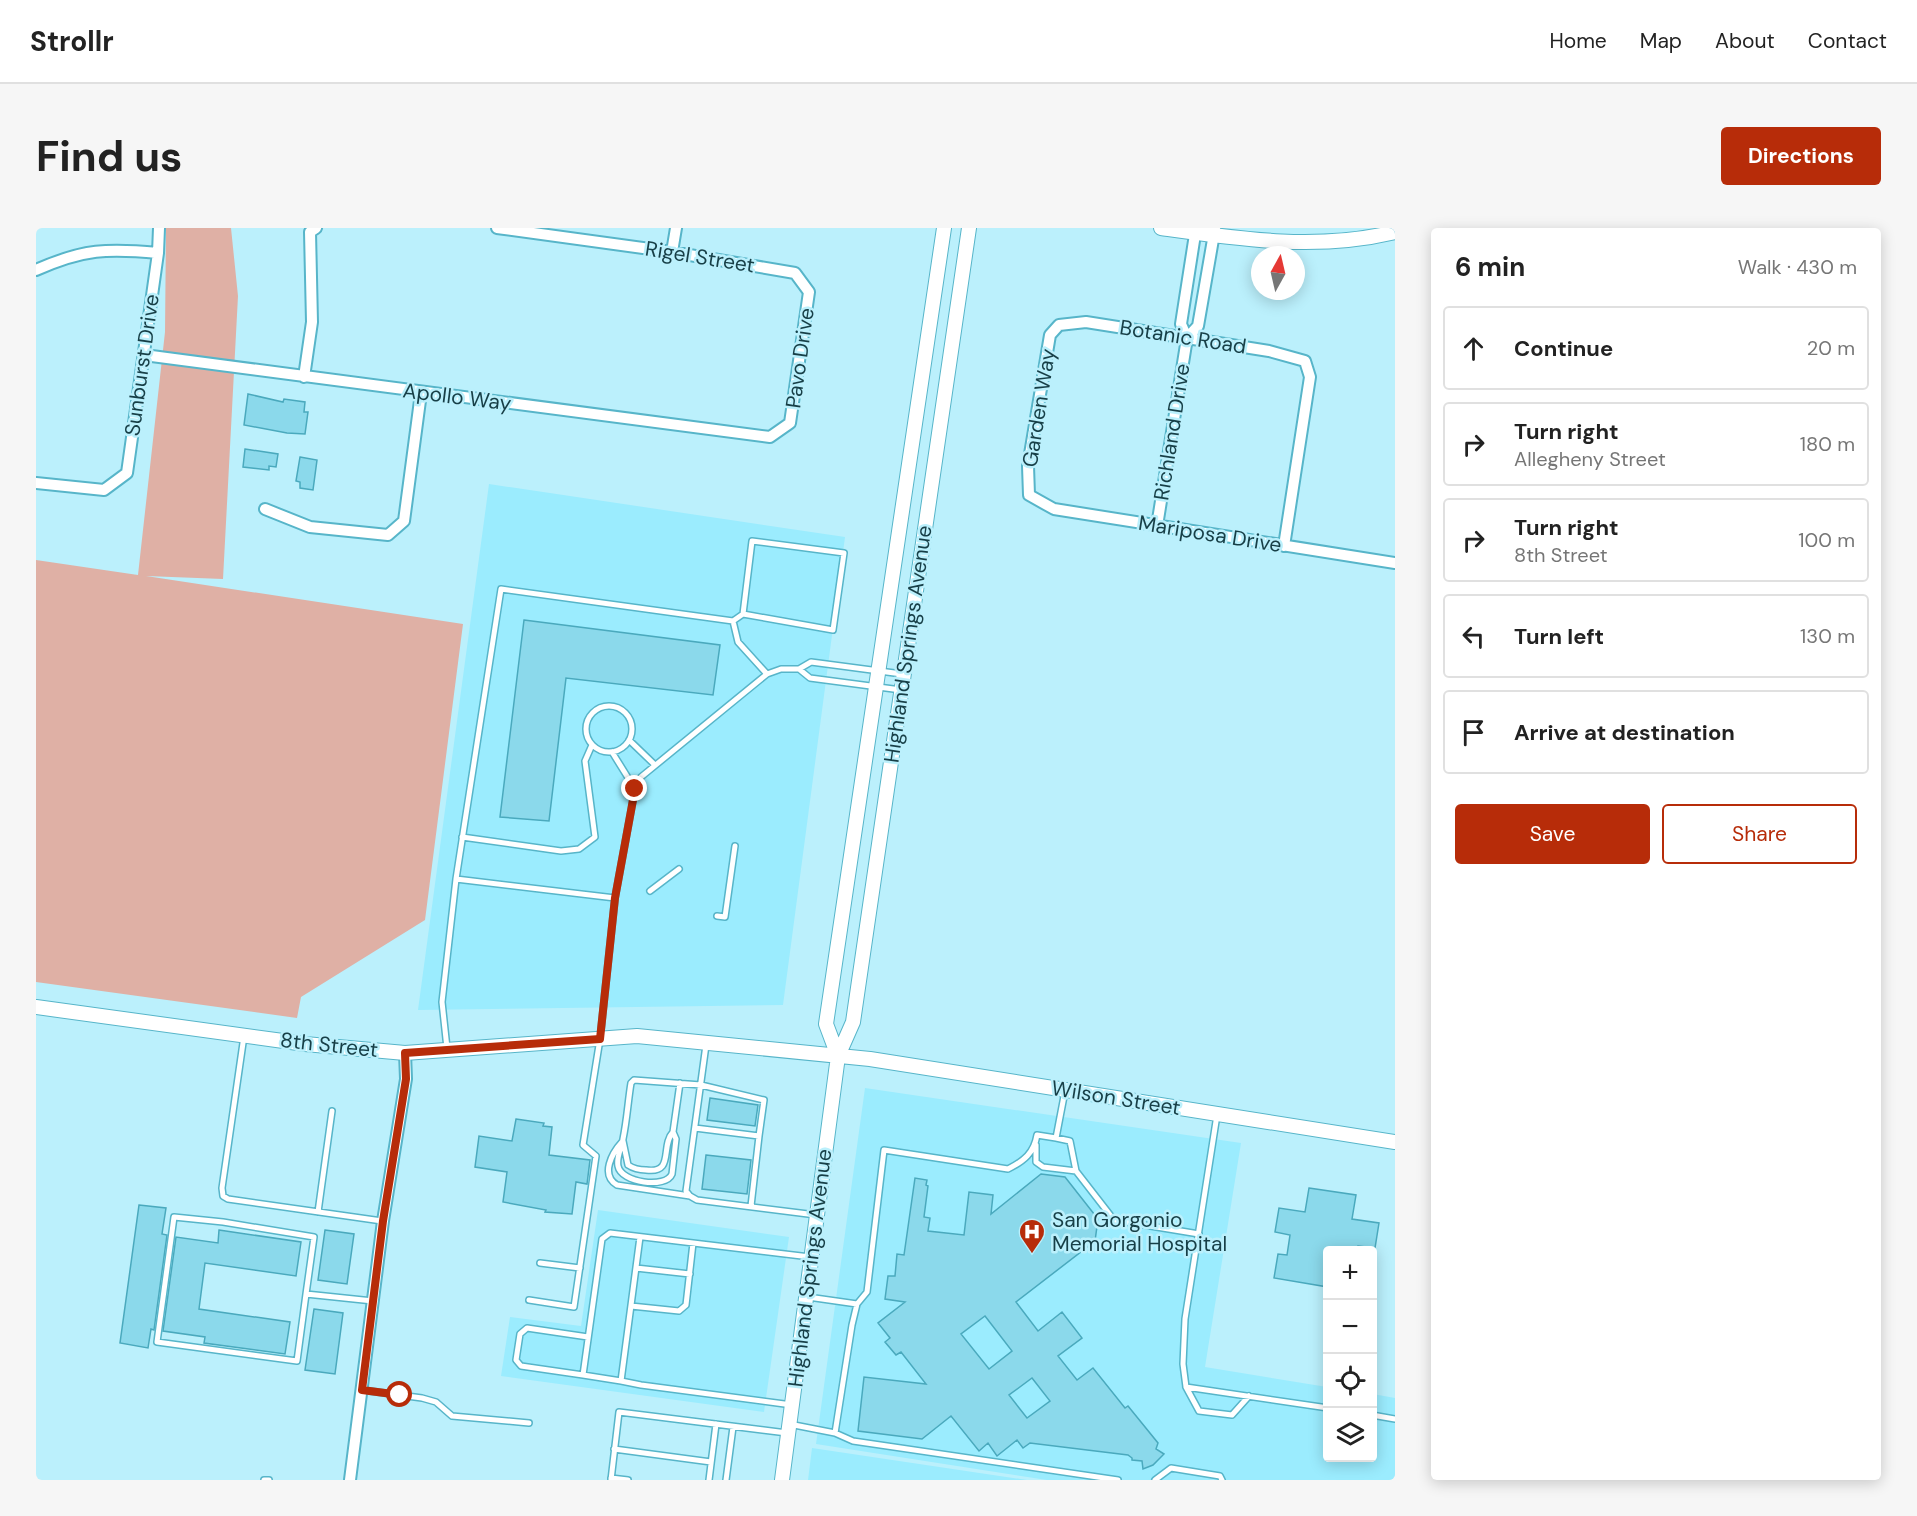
<!DOCTYPE html>
<html lang="en">
<head>
<meta charset="utf-8">
<style>
	:root { --surface:#fff; --page:#f6f6f6; --text:#222; --muted:#767676; --line:#e0e0e0; --accent:#b72c09 }
	body { margin:0; font-family:"DM Sans",sans-serif; background:var(--page); color:var(--text) }
	.controls { position:absolute; right:18px; bottom:18px; display:grid; overflow:hidden; border-radius:6px; box-shadow:0 3px 15px #0003 }
	.controls button { width:54px; height:54px; display:grid; place-items:center; padding:0; border:0; border-bottom:2px solid var(--line); background:var(--surface); color:var(--text); font:30px sans-serif }
	.compass { position:absolute; left:1215px; top:18px; width:54px; height:54px; border-radius:50%; background:var(--surface); box-shadow:0 3px 15px #0003; rotate:8deg }
	.stop { position:absolute; width:18px; height:18px; margin:-14px; border:4px solid #b72c09; border-radius:50%; background:#fff }
	.stop.end { background:#b72c09; border-color:#fff; box-shadow:0 2px 6px #0008 }
	.list { margin:0; padding:0; list-style:none }
	h2 { display:flex; justify-content:space-between; align-items:center; height:78px; margin:0; padding:0 24px; font-size:26px }
	h2 small { font-size:20px; font-weight:400; color:var(--muted) }
	.list li { display:grid; grid-template-columns:39px 1fr auto; gap:18px; align-items:center; box-sizing:border-box; height:84px; margin:0 12px 12px; padding:0 12px; border:2px solid var(--line); border-radius:6px }
	.list b { display:block; font-size:22px; white-space:nowrap }
	.list p { margin:0; font-size:20px; white-space:nowrap; color:var(--muted) }
	.list em { font-size:20px; font-style:normal; color:var(--muted) }
	.actions { display:flex; gap:12px; padding:18px 24px }
	.actions a { flex:1; padding:14px 0; border:2px solid var(--accent); border-radius:6px; text-align:center; font-size:21px; color:var(--accent) }
	.actions .main { background:var(--accent); color:#fff }
	.icon { flex:none; width:33px; height:33px; fill:none; stroke:currentColor; stroke-width:2; stroke-linecap:round; stroke-linejoin:round }
	.map { position:relative; flex:none; width:1359px; height:1252px; overflow:hidden; border-radius:6px }
	header { display:flex; align-items:center; gap:36px; box-sizing:border-box; height:84px; padding:0 30px; background:var(--surface); border-bottom:2px solid var(--line) }
	header strong { font-size:28px }
	nav { display:flex; gap:33px; margin-inline-start:auto; font-size:21px }
	.intro { display:flex; align-items:center; justify-content:space-between; box-sizing:border-box; height:144px; padding:0 36px }
	h1 { margin:0; font-size:42px }
	.button { padding:15px 27px; border-radius:6px; background:var(--accent); color:#fff; font-size:21px; font-weight:700 }
	main { display:flex; gap:36px; padding:0 36px }
	aside { flex:1; background:var(--surface); border-radius:6px; box-shadow:0 3px 15px #0003 }
	.map>svg:first-child { display:block }
	.built { fill:#9becfe }
	.green { fill:#dfb0a5 }
	.building { fill:#8bd9eb; stroke:#4aa9bd; stroke-width:1.5; fill-rule:evenodd }
	.lines { fill:none; stroke-linecap:round; stroke-linejoin:round }
	.lane-casing { stroke:#57b5c9; stroke-width:8 }
	.street-casing { stroke:#57b5c9; stroke-width:14 }
	.secondary-casing { stroke:#57b5c9; stroke-width:16 }
	.lane { stroke:#fff; stroke-width:5 }
	.street { stroke:#fff; stroke-width:10 }
	.secondary { stroke:#fff; stroke-width:14 }
	.route { stroke:#b72c09; stroke-width:8 }
	.labels { text-anchor:middle; dominant-baseline:central; stroke-width:5; stroke-linejoin:round; paint-order:stroke }
	.street-label { font-size:21px; fill:#173f47; stroke:#bbf0fc }
	.poi-label { font-size:21px; fill:#173f47; stroke:#bbf0fc; text-anchor:start }
</style>
</head>
<body>
<header>
<strong>Strollr</strong>
<nav><a>Home</a><a>Map</a><a>About</a><a>Contact</a></nav>
</header>
<div class="intro"><h1>Find us</h1><a class="button">Directions</a></div>
<main>
<div class="map">
<svg width="1359" height="1252" viewBox="0 0 1359 1252">
	<rect width="100%" height="100%" fill="#bbf0fc"/>
	<path class="built" d="M 453,256 L 809,309 L 747,777 L 382,782 Z
		M 829,860 L 1205,915 L 1169,1139 L 1291,1159 L 1292,1230 L 1336,1230 L 1337,1166 L 1359,1170 L 1359,1252 L 1011,1252 L 780,1216 Z
		M 562,982 L 753,1009 L 728,1184 L 465,1148 L 474,1089 L 545,1098 Z
		M 776,1220 L 991,1252 L 772,1252 Z"/>
	<path class="green" d="M 130,0 L 195,0 L 202,68 L 187,351 L 110,348 L 427,396 L 389,692 L 265,769 L 261,790 L 0,754 L 0,332 L 102,347 L 129,104 Z"/>
	<path class="building" d="M 212,166 L 247,174 L 248,171 L 269,174 L 268,184 L 272,184 L 269,206 L 251,205 L 208,197 Z
		M 209,221 L 242,226 L 240,239 L 233,238 L 233,242 L 207,239 Z
		M 264,229 L 281,232 L 277,262 L 264,260 L 264,254 L 260,253 Z
		M 488,392 L 684,417 L 677,467 L 530,450 L 513,593 L 464,589 Z
		M 674,870 L 722,877 L 719,898 L 671,892 Z
		M 480,891 L 508,895 L 507,898 L 516,899 L 513,927 L 554,932 L 551,956 L 540,954 L 536,986 L 509,984 L 510,982 L 467,974 L 471,944 L 439,939 L 443,908 L 476,913 Z
		M 670,927 L 715,932 L 711,966 L 666,961 Z
		M 1005,946 L 1029,949 L 1062,991 L 1059,1013 L 980,1074 L 1002,1103 L 1026,1084 L 1046,1110 L 1022,1128 L 1041,1152 L 1057,1140 L 1089,1180 L 1092,1178 L 1122,1215 L 1120,1221 L 1128,1226 L 1117,1237 L 1107,1241 L 1106,1233 L 1096,1232 L 1096,1230 L 1092,1227 L 994,1215 L 987,1220 L 981,1212 L 961,1228 L 952,1215 L 943,1223 L 915,1188 L 886,1211 L 822,1203 L 828,1149 L 890,1156 L 865,1124 L 860,1127 L 849,1114 L 854,1110 L 842,1095 L 869,1074 L 849,1071 L 852,1048 L 859,1048 L 861,1026 L 868,1027 L 879,950 L 891,952 L 890,957 L 892,958 L 888,989 L 894,990 L 892,1003 L 928,1007 L 933,964 L 957,967 L 955,986 ZM 949,1088 L 976,1123 L 953,1141 L 925,1106 ZM 996,1150 L 1014,1173 L 991,1190 L 973,1167 Z
		M 1273,960 L 1320,967 L 1316,991 L 1343,995 L 1339,1020 L 1322,1018 L 1321,1023 L 1292,1023 L 1292,1059 L 1238,1050 L 1242,1026 L 1251,1027 L 1254,1007 L 1239,1004 L 1243,980 L 1269,984 Z
		M 103,977 L 130,980 L 126,1006 L 131,1007 L 118,1102 L 115,1101 L 112,1120 L 84,1115 Z
		M 183,1002 L 265,1014 L 260,1048 L 169,1035 L 163,1081 L 254,1094 L 249,1126 L 168,1115 L 169,1109 L 127,1103 L 140,1009 L 182,1015 Z
		M 289,1002 L 318,1006 L 311,1056 L 282,1052 Z
		M 278,1081 L 307,1085 L 299,1146 L 269,1142 Z"/>
	<g class="lines">
		<defs>
			<path id="lane" d="M 697,393 L 707,386 L 797,402 L 808,325 L 716,313 L 707,386
				M 763,441 L 774,450 L 865,462
				M550 501a23 23 0 1 1 46 0a23 23 0 1 1-46 0Z
				M 593,512 L 619,537
				M 576,524 L 599,561
				M 426,609 L 525,623 L 543,621 L 559,609 L 549,533 L 556,517
				M 420,651 L 465,361 L 697,393 L 702,414 L 731,446
				M 614,663 L 643,641
				M 681,688 L 689,689 L 699,618
				M 208,808 L 186,960 L 187,968 L 192,971 L 346,993
				M 670,817 L 650,963 L 654,968 L 661,972 L 780,987
				M 411,820 L 406,774 L 420,651 L 579,670
				M 1181,887 L 1149,1091 L 1147,1136 L 1150,1159 L 1292,1180
				M 659,900 L 723,908 L 715,978
				M 637,904 L 640,911 L 636,946 C 630,961 585,955 582,938 C 580,929 586,919 587,911 C 591,892 592,873 595,855 L 598,852 L 665,857 L 728,872 L 723,908
				M 1020,910 L 1034,913 L 1040,943 L 1078,992 L 1163,1006
				M 587,913 L 592,937 C 598,941 604,942 610,942 C 639,946 624,918 637,904 L 644,855
				M 586,914 C 576,925 564,947 581,957 L 654,968
				M 1000,917 L 1000,934 L 1007,939 L 1040,943
				M 282,984 L 296,883
				M 604,1009 L 585,1153 L 547,1147 L 566,1011 L 574,1005 L 774,1029
				M 504,1035 L 544,1040
				M 600,1040 L 654,1046
				M 270,1066 L 261,1133 L 121,1114 L 138,989 L 187,994 L 278,1009 L 270,1066 L 337,1073
				M 772,1069 L 821,1076
				M 493,1072 L 538,1079 L 560,928 L 547,917 L 564,811 L 579,670 L 599,561 L 605,549 L 731,446 L 745,441 L 763,441 L 775,434 L 866,446
				M 595,1078 L 643,1083 L 650,1077 L 657,1015
				M 547,1147 L 485,1138 L 480,1132 L 484,1106 L 491,1100 L 552,1109
				M 585,1153 L 605,1157 L 756,1177
				M 1150,1159 L 1163,1183 L 1196,1187 L 1213,1168
				M 326,1162 L 386,1170 L 400,1174 L 416,1188 L 493,1195
				M 1336,1187 L 1359,1191
				M 753,1196 L 799,1205 L 817,1213 L 1082,1252
				M 799,1205 L 816,1097 L 821,1076 L 831,1064 L 848,922 L 972,941 C 988,933 998,925 1001,907 L 1020,910 L 1029,863
				M 578,1221 L 675,1234
				M 575,1250 L 592,1252
				M 228,1252 L 233,1252
				M 575,1252 L 583,1184 L 751,1205
				M 673,1252 L 680,1196
				M 690,1252 L 697,1199
				M 1119,1252 L 1135,1240 L 1184,1248 L 1186,1252"/>
			<path id="street" d="M 636,24 L 640,0
				M 0,42 C 47,21 72,20 122,25
				M 1151,110 L 1145,96 L 1160,0
				M 108,127 L 734,209 L 754,195 L 773,64 L 759,45 L 636,24 L 461,0
				M 268,149 L 276,94 L 274,4 L 280,0
				M 0,255 L 68,262 L 91,245 L 122,25 L 123,0
				M 229,281 L 274,299 L 352,307 L 368,293 L 385,165
				M 1121,298 L 1151,110 L 1162,98 L 1179,0
				M 1248,318 L 1274,149 L 1269,133 L 1233,123 L 1050,94 L 1023,97 L 1014,107 L 992,238 L 993,267 L 1018,281 L 1359,335
				M 314,1252 L 347,993 L 370,851 L 369,825"/>
			<path id="secondary" d="M 1125,0 C 1203,11 1281,23 1359,4
				M 0,779 L 269,816 L 369,825 L 601,808 L 834,831 L 1359,914
				M 802,828 L 790,796 L 908,0
				M 746,1252 L 802,828 L 817,794 L 933,0"/>
		</defs>
		<use href="#lane" class="lane-casing"/>
		<use href="#street" class="street-casing"/>
		<use href="#secondary" class="secondary-casing"/>
		<use href="#lane" class="lane"/>
		<use href="#street" class="street"/>
		<use href="#secondary" class="secondary"/>
	</g>
	<g class="lines">
		<path class="route" d="M 364,1167 L 326,1162 L 347,993 L 370,851 L 369,825 L 564,811 L 579,670 L 599,561"/>
	</g>
	<defs>
		<symbol id="hospital-pin" viewBox="-11 -11 22 30"><path d="M0 17L-7.5 6A9.5 9.5 0 1 1 7.5 6Z" fill="#b72c09" stroke="#bbf0fc"/><path d="M-5-5h3v3.5h4V-5h3V5h-3V1.5h-4V5h-3Z" fill="#fff"/></symbol>
	</defs>
	<g fill-rule="evenodd">
		<use href="#hospital-pin" x="981" y="989" width="30" height="40"/>
	</g>
	<g class="labels">
		<g class="street-label">
			<text transform="translate(664 29) rotate(9)">Rigel Street</text>
			<text transform="translate(1147 109) rotate(9)">Botanic Road</text>
			<text transform="translate(764 130) rotate(-82)">Pavo Drive</text>
			<text transform="translate(106 137) rotate(-82)">Sunburst Drive</text>
			<text transform="translate(421 169) rotate(7)">Apollo Way</text>
			<text transform="translate(1003 180) rotate(-81)">Garden Way</text>
			<text transform="translate(1136 204) rotate(-81)">Richland Drive</text>
			<text transform="translate(1174 306) rotate(9)">Mariposa Drive</text>
			<text transform="translate(872 416) rotate(-82)">Highland Springs Avenue</text>
			<text transform="translate(293 817) rotate(6)">8th Street</text>
			<text transform="translate(1080 870) rotate(9)">Wilson Street</text>
			<text transform="translate(774 1040) rotate(-83)">Highland Springs Avenue</text>
		</g>
		<g class="poi-label">
			<text x="1016" y="992">San Gorgonio<tspan x="1016" dy="24">Memorial Hospital</tspan></text>
		</g>
	</g>
</svg>
<div class="controls">
<button>+</button>
<button>−</button>
<button><svg class="icon" aria-label="locate" viewBox="0 0 24 24"><circle cx="12" cy="12" r="6"/><path d="M12 2v4M12 18v4M2 12h4M18 12h4"/></svg></button>
<button><svg class="icon" aria-label="layers" viewBox="0 0 24 24"><path d="M12 4l9 5-9 5-9-5zM3 14l9 5 9-5"/></svg></button>
</div>
<svg class="compass" viewBox="-18 -18 36 36"><path d="M0-13l5 13h-10z" fill="#e53935"/><path d="M0 13l5-13h-10z" fill="#767676"/></svg>
<div class="stop" style="left:364px;top:1167px"></div>
<div class="stop end" style="left:599px;top:561px"></div>
</div>
<aside>
<h2>6 min<small>Walk · 430 m</small></h2>
<ul class="list">
<li><svg class="icon" aria-label="ahead" viewBox="0 0 24 24"><path d="M12 20V5M6 11l6-6 6 6"/></svg><div><b>Continue</b></div><em>20 m</em></li>
<li><svg class="icon" aria-label="right" viewBox="0 0 24 24"><path d="M7 20v-9h11M14 6l5 5-5 5"/></svg><div><b>Turn right</b><p>Allegheny Street</p></div><em>180 m</em></li>
<li><svg class="icon" aria-label="right" viewBox="0 0 24 24"><path d="M7 20v-9h11M14 6l5 5-5 5"/></svg><div><b>Turn right</b><p>8th Street</p></div><em>100 m</em></li>
<li><svg class="icon" aria-label="left" viewBox="0 0 24 24"><path d="M17 20v-9H6M10 6l-5 5 5 5"/></svg><div><b>Turn left</b></div><em>130 m</em></li>
<li><svg class="icon" aria-label="arrive" viewBox="0 0 24 24"><path d="M6 21V4h12l-3 4 3 4H6"/></svg><div><b>Arrive at destination</b></div></li>
</ul>
<div class="actions"><a class="main">Save</a><a>Share</a></div>
</aside>
</main>
</body>
</html>
